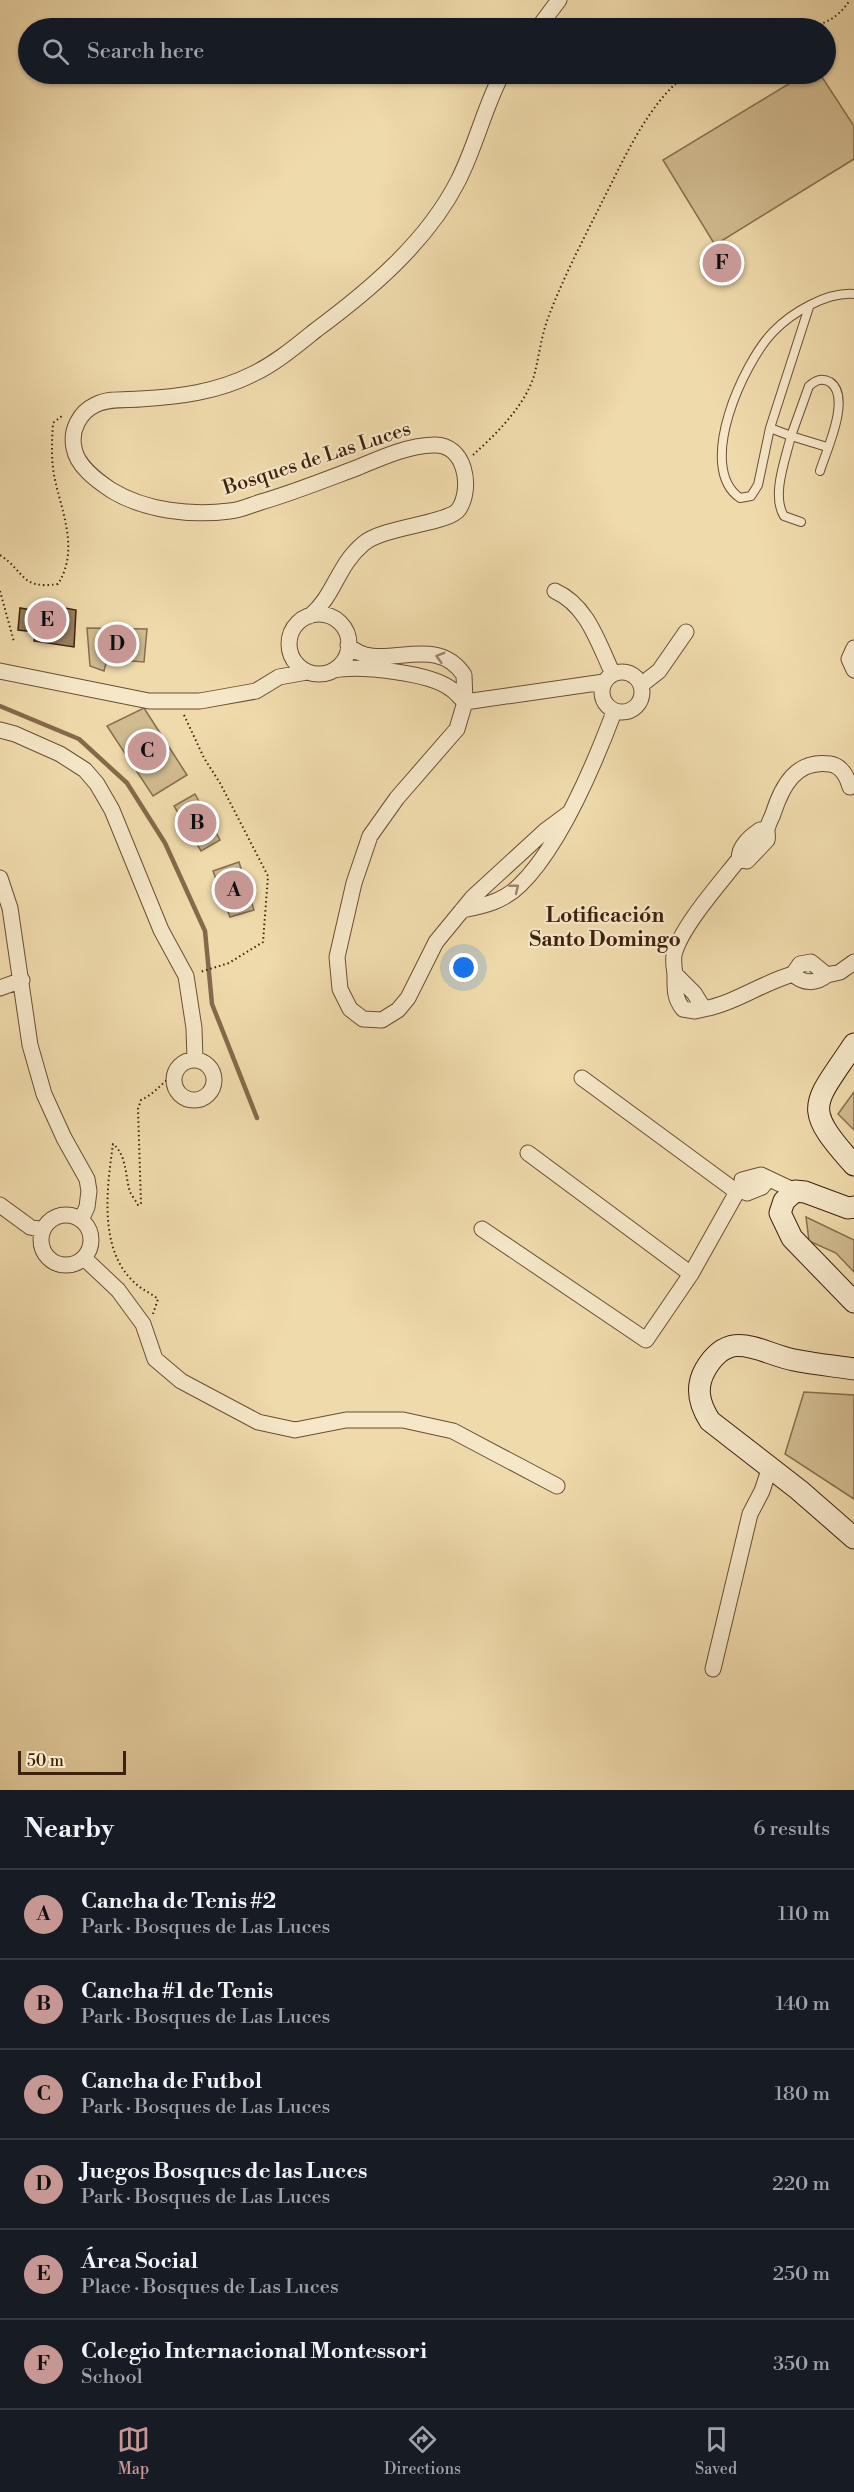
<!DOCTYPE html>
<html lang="en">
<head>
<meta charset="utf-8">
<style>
	:root { --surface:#171b24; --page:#20242c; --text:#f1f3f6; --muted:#9ea1a6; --line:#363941; --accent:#c59692 }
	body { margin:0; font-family:"Libre Bodoni",serif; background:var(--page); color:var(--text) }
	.scale { position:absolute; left:18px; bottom:15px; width:108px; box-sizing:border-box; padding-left:6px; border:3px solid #3e210d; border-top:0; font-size:16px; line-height:21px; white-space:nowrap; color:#3e210d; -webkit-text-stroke:4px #f5e7c8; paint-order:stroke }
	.you { position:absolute; left:464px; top:968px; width:21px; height:21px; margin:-15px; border:4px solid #fff; border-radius:50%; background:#1a73e8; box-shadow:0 0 0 9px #1a73e833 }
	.badge { display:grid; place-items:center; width:39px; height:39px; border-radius:50%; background:var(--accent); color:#111; font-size:20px; font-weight:700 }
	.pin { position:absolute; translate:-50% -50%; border:3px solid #fff; box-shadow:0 2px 6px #0006 }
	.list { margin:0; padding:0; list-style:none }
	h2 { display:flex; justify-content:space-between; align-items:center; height:78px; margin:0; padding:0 24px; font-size:26px }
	h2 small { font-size:20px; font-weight:400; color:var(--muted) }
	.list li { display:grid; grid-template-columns:39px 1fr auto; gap:18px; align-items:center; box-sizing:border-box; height:90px; padding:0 24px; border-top:2px solid var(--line) }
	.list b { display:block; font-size:22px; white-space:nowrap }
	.list p { margin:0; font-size:20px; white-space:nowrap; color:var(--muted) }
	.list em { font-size:20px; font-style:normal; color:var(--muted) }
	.icon { flex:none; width:33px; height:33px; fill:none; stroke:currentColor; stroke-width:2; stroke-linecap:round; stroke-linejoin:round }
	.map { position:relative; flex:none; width:854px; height:1790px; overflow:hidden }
	.search { position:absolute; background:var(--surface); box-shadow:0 2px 4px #0004; left:18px; right:18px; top:18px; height:66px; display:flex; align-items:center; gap:15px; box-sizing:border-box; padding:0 21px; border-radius:33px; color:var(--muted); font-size:22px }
	.sheet { height:618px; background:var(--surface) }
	nav { display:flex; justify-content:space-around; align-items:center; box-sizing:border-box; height:84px; border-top:2px solid var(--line); background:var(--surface); font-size:16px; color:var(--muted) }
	nav a { display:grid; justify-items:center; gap:3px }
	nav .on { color:var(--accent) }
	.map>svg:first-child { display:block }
	.green { fill:#d1bb90; stroke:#886e4e; stroke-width:1.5 }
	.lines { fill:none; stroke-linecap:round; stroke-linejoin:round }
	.stream { stroke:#846a4b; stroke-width:4.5 }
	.building { fill:#9a815f; stroke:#3e210d; stroke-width:1.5 }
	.lane-casing { stroke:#6a4f34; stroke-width:10 }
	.street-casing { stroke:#6a4f34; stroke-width:17 }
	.secondary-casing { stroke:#3e210d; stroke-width:23 }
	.path { stroke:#3e210d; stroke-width:2; stroke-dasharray:1.5 3; stroke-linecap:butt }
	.lane { stroke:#f5e7c8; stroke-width:8 }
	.street { stroke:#f5e7c8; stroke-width:15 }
	.secondary { stroke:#f5e7c8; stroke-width:21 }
	.oneway { stroke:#9a846a }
	.labels { text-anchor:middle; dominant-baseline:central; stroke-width:4.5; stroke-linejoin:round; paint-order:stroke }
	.street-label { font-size:20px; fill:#3e210d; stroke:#f5e7c8 }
	.neighbourhood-label { font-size:21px; font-weight:bold; fill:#3e210d; stroke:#f5e7c8 }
</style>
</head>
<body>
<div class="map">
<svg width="854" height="1790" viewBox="0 0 854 1790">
	<rect width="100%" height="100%" fill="#efdaab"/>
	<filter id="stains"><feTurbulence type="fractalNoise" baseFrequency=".00333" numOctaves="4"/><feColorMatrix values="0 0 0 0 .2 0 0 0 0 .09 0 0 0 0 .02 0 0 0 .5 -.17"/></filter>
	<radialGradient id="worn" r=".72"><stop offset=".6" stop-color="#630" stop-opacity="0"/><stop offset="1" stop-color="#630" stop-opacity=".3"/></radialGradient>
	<path class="green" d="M 805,74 L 820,74 L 854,126 L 854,159 L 715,245 L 663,160 Z
		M 87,628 L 147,629 L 144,662 L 107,659 L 104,671 L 90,666 Z
		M 144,708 L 187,775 L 153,796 L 107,726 Z
		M 195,794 L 220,840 L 201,851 L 174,806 Z
		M 239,862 L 254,910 L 230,917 L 213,871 Z
		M 854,1092 L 854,1130 L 838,1114 Z
		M 806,1217 L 854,1240 L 854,1272 L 836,1253 L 809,1241 Z
		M 804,1392 L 854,1395 L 854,1499 L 785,1454 Z"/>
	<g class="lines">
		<path class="stream" d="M 0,706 L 79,739 L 127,783 L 165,843 L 205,931 L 212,1004 L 257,1118"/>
	</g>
	<path class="building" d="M 38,603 L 76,610 L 74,647 L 34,641 L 36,632 L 18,630 L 20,608 L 37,611 Z"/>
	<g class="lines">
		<defs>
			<path id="lane" d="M 809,307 L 770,428 L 758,485 L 751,496 L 740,498 C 695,467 744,362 773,332 C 792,312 827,292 854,294
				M 770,428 L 791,436 L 809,386 C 815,381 821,377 830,382 C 852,397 826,451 820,471
				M 801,522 L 784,516 C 771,495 786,458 791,436 L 827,447"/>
			<path id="street" d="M 538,28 L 559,0
				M 555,591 C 588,606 598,643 613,674
				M289 644a30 30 0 1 1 60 0a30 30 0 1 1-60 0Z
				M 310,616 C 335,595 337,566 363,544 C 384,526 449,524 459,509 C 473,487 465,443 433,445 C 407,446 383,457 359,467 C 327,479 295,492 261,502 C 251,505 241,510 230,511 C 192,516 145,511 111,490 C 96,480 77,466 74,448 C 70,430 80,412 95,405 C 108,398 126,400 140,399 C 179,397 217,392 253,374 C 276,363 296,346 316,330 C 370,290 427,242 458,181 C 476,146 484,108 502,74
				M 348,645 C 379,676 434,630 464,675 L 465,702 L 457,729 L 397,798 L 370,836 L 354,883 L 337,957 L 340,989 L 350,1009 L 363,1019 L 382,1020 L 398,1010 L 408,998 L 436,942 L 473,897 L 546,830 L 569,813
				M 854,648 L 849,659 L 854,670
				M 334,670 C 360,665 431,673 451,689 C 456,692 460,698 465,702
				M 0,671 L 149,701 L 200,701 L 256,691 L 279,677 L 307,672
				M602 692a20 20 0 1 1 40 0a20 20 0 1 1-40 0Z
				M 641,685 L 659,671 L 686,632
				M 465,702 L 604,682
				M 0,730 L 15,734 L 60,754 L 85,770 L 97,784 L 112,810 L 161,930 L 186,976 L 194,1028 L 195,1060
				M 767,831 L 760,830 C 750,837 739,846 739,859 L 747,861 L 767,840 C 768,837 767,834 767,831 C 767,826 771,819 773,814 C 782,786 796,759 830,764 C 842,766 847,776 850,787
				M 0,878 L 10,908 L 30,1045 L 44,1094 L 64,1138 L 87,1179 L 89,1191 L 87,1207 L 81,1220
				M 462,910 C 484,906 504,901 520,885 C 561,845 594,765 614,712
				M 811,962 L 827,975 C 816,984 803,984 793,974 L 800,964 Z
				M 675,974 C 674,968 673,962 674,955 C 680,928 721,882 739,859
				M 675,974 L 694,993 L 704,1009 L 695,1011 L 683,1009 C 674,998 675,988 675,974 Z
				M 827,975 L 840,972 L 854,962
				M 0,988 L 22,980
				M 704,1009 C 735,1003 762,983 793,974
				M174 1080a20 20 0 1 1 40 0a20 20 0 1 1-40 0Z
				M 582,1078 L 737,1192
				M 528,1153 L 691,1274
				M 742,1190 L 742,1180 L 761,1175 L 795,1191
				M 0,1205 L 30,1227 L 43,1230
				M41 1240a25 25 0 1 1 50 0a25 25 0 1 1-50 0Z
				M 482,1229 L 646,1340 L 691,1274 L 737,1192 L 742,1190 L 747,1193 L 762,1187 L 768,1179
				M 84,1258 L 118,1290 L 143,1324 L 155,1359 L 181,1381 L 258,1422 L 295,1430 L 346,1420 L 403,1420 L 453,1431 L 557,1486
				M 713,1669 L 750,1514 L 762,1491 L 770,1467"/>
			<path id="secondary" d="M 854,1044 C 813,1106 801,1106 854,1165
				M 854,1207 L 848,1208 L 805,1192 L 795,1191 L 784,1201 L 780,1213 L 792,1238 L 854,1302
				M 854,1369 C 834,1366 814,1364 794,1360 C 759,1353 730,1326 705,1370 C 695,1388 699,1404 710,1421 L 799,1490 L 854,1538"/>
		</defs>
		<use href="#lane" class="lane-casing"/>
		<use href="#street" class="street-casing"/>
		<use href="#secondary" class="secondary-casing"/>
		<path class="path" d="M 806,28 C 826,24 839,17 850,0
			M 473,455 C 496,434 524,407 534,376 C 539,357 541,337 548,318 C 563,278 583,240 602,202 C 624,159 648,103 687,74
			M 0,555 C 25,571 20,590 58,584 C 80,549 61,511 54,475 C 51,457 52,441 53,423 L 63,415
			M 0,591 L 14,642
			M 184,715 L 204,758 L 220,783 L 268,876 L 263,942 L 229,963 L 200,972
			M 153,1314 L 158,1299 C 151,1293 142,1290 135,1283 C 98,1250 107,1188 113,1144 C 127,1155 125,1176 130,1192 C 132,1196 136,1201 138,1205 L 141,1204 L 138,1109 L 141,1100 C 156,1093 161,1083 174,1075"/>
		<use href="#lane" class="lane"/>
		<use href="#street" class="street"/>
		<use href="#secondary" class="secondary"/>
	</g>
	<defs><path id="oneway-chevron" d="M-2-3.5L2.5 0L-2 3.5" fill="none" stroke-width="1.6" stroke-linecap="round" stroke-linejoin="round" transform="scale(1.5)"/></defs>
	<g class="oneway">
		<use href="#oneway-chevron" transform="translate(440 657) rotate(-164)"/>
		<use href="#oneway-chevron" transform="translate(515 888) rotate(-39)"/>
	</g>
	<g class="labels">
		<g class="street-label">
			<text transform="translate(317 459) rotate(-18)">Bosques de Las Luces</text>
		</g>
		<g class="neighbourhood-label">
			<text x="605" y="916">Lotificación<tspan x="605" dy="24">Santo Domingo</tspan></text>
		</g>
	</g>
	<rect width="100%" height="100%" filter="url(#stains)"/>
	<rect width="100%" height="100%" fill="url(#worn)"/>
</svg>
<div class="scale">50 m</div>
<div class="you"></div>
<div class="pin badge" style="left:234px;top:890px">A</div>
<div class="pin badge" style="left:197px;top:823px">B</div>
<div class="pin badge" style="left:147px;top:751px">C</div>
<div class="pin badge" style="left:117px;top:644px">D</div>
<div class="pin badge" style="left:47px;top:620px">E</div>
<div class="pin badge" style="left:722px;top:263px">F</div>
<div class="search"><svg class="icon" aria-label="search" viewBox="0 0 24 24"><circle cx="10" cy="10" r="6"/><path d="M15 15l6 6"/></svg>Search here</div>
</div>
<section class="sheet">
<h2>Nearby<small>6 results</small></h2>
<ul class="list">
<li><span class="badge">A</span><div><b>Cancha de Tenis #2</b><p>Park · Bosques de Las Luces</p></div><em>110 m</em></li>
<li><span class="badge">B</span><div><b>Cancha #1 de Tenis</b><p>Park · Bosques de Las Luces</p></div><em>140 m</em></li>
<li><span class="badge">C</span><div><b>Cancha de Futbol</b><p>Park · Bosques de Las Luces</p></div><em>180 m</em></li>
<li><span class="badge">D</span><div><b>Juegos Bosques de las Luces</b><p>Park · Bosques de Las Luces</p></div><em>220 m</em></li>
<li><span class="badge">E</span><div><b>Área Social</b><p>Place · Bosques de Las Luces</p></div><em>250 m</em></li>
<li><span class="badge">F</span><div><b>Colegio Internacional Montessori</b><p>School</p></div><em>350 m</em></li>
</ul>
</section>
<nav>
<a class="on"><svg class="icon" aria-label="map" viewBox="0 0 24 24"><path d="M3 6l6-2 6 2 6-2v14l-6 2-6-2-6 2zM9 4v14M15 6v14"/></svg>Map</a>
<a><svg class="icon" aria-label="directions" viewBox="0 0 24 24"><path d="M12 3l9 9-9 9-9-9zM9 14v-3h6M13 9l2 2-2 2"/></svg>Directions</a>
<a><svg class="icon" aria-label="saved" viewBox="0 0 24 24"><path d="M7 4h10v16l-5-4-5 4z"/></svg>Saved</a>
</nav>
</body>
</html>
